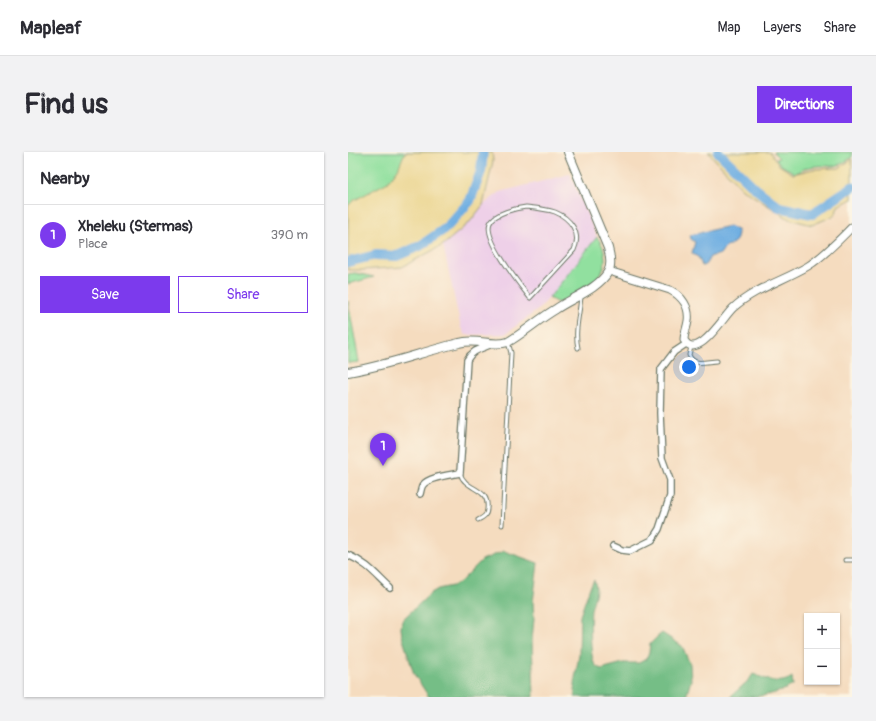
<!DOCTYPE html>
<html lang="en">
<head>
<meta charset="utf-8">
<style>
	:root { --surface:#fff; --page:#f2f2f3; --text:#2b2b33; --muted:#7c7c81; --line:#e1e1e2; --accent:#7c3aed }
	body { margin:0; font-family:Pangolin,sans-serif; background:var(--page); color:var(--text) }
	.controls { position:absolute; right:12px; bottom:12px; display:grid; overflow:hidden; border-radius:0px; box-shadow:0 1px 3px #0004 }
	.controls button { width:36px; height:36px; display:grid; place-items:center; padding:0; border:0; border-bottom:1px solid var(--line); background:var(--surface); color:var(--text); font:20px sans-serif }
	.you { position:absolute; left:341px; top:215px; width:14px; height:14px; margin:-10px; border:3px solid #fff; border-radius:50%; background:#1a73e8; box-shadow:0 0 0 6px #1a73e833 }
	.badge { display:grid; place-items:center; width:26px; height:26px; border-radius:50%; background:var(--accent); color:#fff; font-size:13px; font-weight:700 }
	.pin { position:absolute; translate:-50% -33px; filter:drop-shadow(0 1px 2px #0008) }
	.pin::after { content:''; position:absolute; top:21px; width:14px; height:12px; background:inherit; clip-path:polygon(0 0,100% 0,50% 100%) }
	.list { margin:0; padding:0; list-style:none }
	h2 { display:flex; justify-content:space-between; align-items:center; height:52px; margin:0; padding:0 16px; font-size:17px }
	h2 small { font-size:13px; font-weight:400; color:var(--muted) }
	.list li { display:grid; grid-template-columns:26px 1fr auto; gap:12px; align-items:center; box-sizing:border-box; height:60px; padding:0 16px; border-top:1px solid var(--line) }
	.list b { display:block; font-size:15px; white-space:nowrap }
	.list p { margin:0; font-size:13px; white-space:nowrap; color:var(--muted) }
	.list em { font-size:13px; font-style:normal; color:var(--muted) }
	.actions { display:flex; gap:8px; padding:12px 16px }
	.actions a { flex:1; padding:9px 0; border:1px solid var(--accent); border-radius:0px; text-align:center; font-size:14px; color:var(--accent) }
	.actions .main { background:var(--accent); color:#fff }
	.map { position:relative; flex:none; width:504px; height:545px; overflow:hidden; border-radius:0px }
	header { display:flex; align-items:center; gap:24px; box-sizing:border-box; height:56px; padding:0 20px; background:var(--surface); border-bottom:1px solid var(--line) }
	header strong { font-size:19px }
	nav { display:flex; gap:22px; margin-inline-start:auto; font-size:14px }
	.intro { display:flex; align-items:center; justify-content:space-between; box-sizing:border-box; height:96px; padding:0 24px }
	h1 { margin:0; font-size:28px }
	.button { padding:10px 18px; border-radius:0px; background:var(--accent); color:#fff; font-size:14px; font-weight:700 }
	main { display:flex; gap:24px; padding:0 24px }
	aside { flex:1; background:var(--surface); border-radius:0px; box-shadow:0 1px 3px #0004 }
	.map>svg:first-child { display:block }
	.built { fill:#eed0e8 }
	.green { fill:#91e09f; stroke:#588e6a }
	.forest { fill:#74be86; stroke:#4a7e5d }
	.sand { fill:#eeda9e; stroke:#868c69 }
	.water { fill:#6fafe2; stroke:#47768b }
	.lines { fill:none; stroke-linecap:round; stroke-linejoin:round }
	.river { stroke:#6fafe2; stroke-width:10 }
	.service-casing { stroke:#6a7565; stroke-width:5 }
	.minor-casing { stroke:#6a7565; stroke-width:8 }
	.tertiary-casing { stroke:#6a7565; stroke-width:9 }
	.secondary-casing { stroke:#6a7565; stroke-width:10 }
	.service { stroke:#fff; stroke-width:3 }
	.minor { stroke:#fff; stroke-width:5.5 }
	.tertiary { stroke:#fff; stroke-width:7 }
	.secondary { stroke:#fff; stroke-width:8 }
</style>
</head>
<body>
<header>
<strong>Mapleaf</strong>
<nav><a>Map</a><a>Layers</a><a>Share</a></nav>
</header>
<div class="intro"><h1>Find us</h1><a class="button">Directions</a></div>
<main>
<aside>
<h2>Nearby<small></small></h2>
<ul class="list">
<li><span class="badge">1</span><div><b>Xheleku (Stermas)</b><p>Place</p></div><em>390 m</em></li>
</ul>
<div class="actions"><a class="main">Save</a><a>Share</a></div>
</aside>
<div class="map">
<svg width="504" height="545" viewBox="0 0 504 545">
	<rect width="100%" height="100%" fill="#fcf5e5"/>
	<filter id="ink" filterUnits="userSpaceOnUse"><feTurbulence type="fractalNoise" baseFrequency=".025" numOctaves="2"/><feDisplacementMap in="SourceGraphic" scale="8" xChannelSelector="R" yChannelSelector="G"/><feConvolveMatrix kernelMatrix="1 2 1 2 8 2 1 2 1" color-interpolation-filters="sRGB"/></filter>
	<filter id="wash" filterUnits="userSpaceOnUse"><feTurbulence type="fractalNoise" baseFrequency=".012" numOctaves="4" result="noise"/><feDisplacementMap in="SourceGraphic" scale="16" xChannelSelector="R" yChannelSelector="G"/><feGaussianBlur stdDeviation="0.9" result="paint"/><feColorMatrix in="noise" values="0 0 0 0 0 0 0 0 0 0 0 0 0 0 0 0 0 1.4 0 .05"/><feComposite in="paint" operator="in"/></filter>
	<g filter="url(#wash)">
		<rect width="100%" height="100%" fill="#f5dcbf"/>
		<path class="built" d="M 222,22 L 249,85 L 201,146 L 191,157 L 157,182 L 117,183 L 113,176 L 95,93 L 121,71 L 135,53 L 152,40 Z"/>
		<path class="green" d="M 0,0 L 99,0 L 0,76 Z
			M 425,0 L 504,0 L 504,5 C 485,20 482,11 462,15 C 457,16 452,19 447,21 L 433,13 L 428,7 L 431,6 Z
			M 249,85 C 252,89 255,94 256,99 C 263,129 231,139 210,151 L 201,146 Z
			M 7,121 L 26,125 L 0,132 L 0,122 Z
			M 0,149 L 11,210 L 0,211 Z"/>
		<path class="forest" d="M 156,399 L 190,411 L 185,450 L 186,466 L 184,488 L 186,545 L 81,545 L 66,522 L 54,484 L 53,476 L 54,468 L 83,441 L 90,437 L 104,434 L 112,430 L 134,408 Z
			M 246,428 C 251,439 245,447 243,458 C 242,468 242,503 246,511 C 247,514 250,515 253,517 L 275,511 L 291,511 L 298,507 L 301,500 L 302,492 L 308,486 L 314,481 L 334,494 L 342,512 L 343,528 L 338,545 L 227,545 L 227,526 L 231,503 L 232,464 L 242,435 Z
			M 405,522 C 419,527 431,534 444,525 L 445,533 C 426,545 404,545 382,545 L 401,528 Z"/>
		<path class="sand" d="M 57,0 L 144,0 L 145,9 L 135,53 L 121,71 L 95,93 L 54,115 L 14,118 L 0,118 L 0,54 L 5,49 L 40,30 L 50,17 Z
			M 360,0 L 422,0 L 431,13 L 445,22 L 465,17 L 491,16 L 504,7 L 504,47 L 490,54 L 488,61 L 485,64 L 464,73 L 441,67 L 394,37 Z"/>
		<path class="water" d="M 381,74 L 389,78 C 392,91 383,91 376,97 C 374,98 373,102 372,102 C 368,104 365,103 362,105 C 359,109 359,113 354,114 L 351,106 L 344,101 L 347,90 L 343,87 L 342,83 Z"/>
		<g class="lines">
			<path class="river" d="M 370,0 L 408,37 L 431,55 L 464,62 L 504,35
				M 0,110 L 28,103 L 49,104 L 72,94 L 98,76 L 122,49 L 133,19 L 135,0"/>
		</g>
	</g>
	<g filter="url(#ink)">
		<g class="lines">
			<defs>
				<path id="service" d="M 178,55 C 187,56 198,57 207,60 C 222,66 234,81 226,98 L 182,146 C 172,133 135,87 142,71 C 146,61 169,56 178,55 Z
					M 343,195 L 341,203 C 346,215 359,209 369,209
					M 230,196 C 226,179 232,161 233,144
					M 112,321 C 117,339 142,335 139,357 C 139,363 136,365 130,368
					M 154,373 L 163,201 L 160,190
					M 497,408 L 504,408"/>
				<path id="minor" d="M 72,342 C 73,339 73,335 75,333 C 80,325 103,323 112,321 L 119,208 C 125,197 134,197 144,192
					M 265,394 L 274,398 L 282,399 L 304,388 L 311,377 L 322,344 L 322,328 L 314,306 L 312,261 L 313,217 L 326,200 L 338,192
					M 0,403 C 19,411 28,423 42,436"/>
				<path id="tertiary" d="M 261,119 L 322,138 C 334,144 342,155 340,169 C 339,176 336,182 336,188 C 349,210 376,164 385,156 C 407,136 435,129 460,114 C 475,105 491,88 504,75"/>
				<path id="secondary" d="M 0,220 C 38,214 74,200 111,191 C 129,186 144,195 160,190 C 177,180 191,167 208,157 C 224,146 250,137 260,120 C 264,113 262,103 260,96 L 220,0"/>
			</defs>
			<use href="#service" class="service-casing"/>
			<use href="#minor" class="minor-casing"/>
			<use href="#tertiary" class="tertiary-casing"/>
			<use href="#secondary" class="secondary-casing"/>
			<use href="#service" class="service"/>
			<use href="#minor" class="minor"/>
			<use href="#tertiary" class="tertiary"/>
			<use href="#secondary" class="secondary"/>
		</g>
	</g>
</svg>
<div class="controls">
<button>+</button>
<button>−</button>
</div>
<div class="you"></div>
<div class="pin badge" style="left:35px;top:314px">1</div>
</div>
</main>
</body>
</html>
